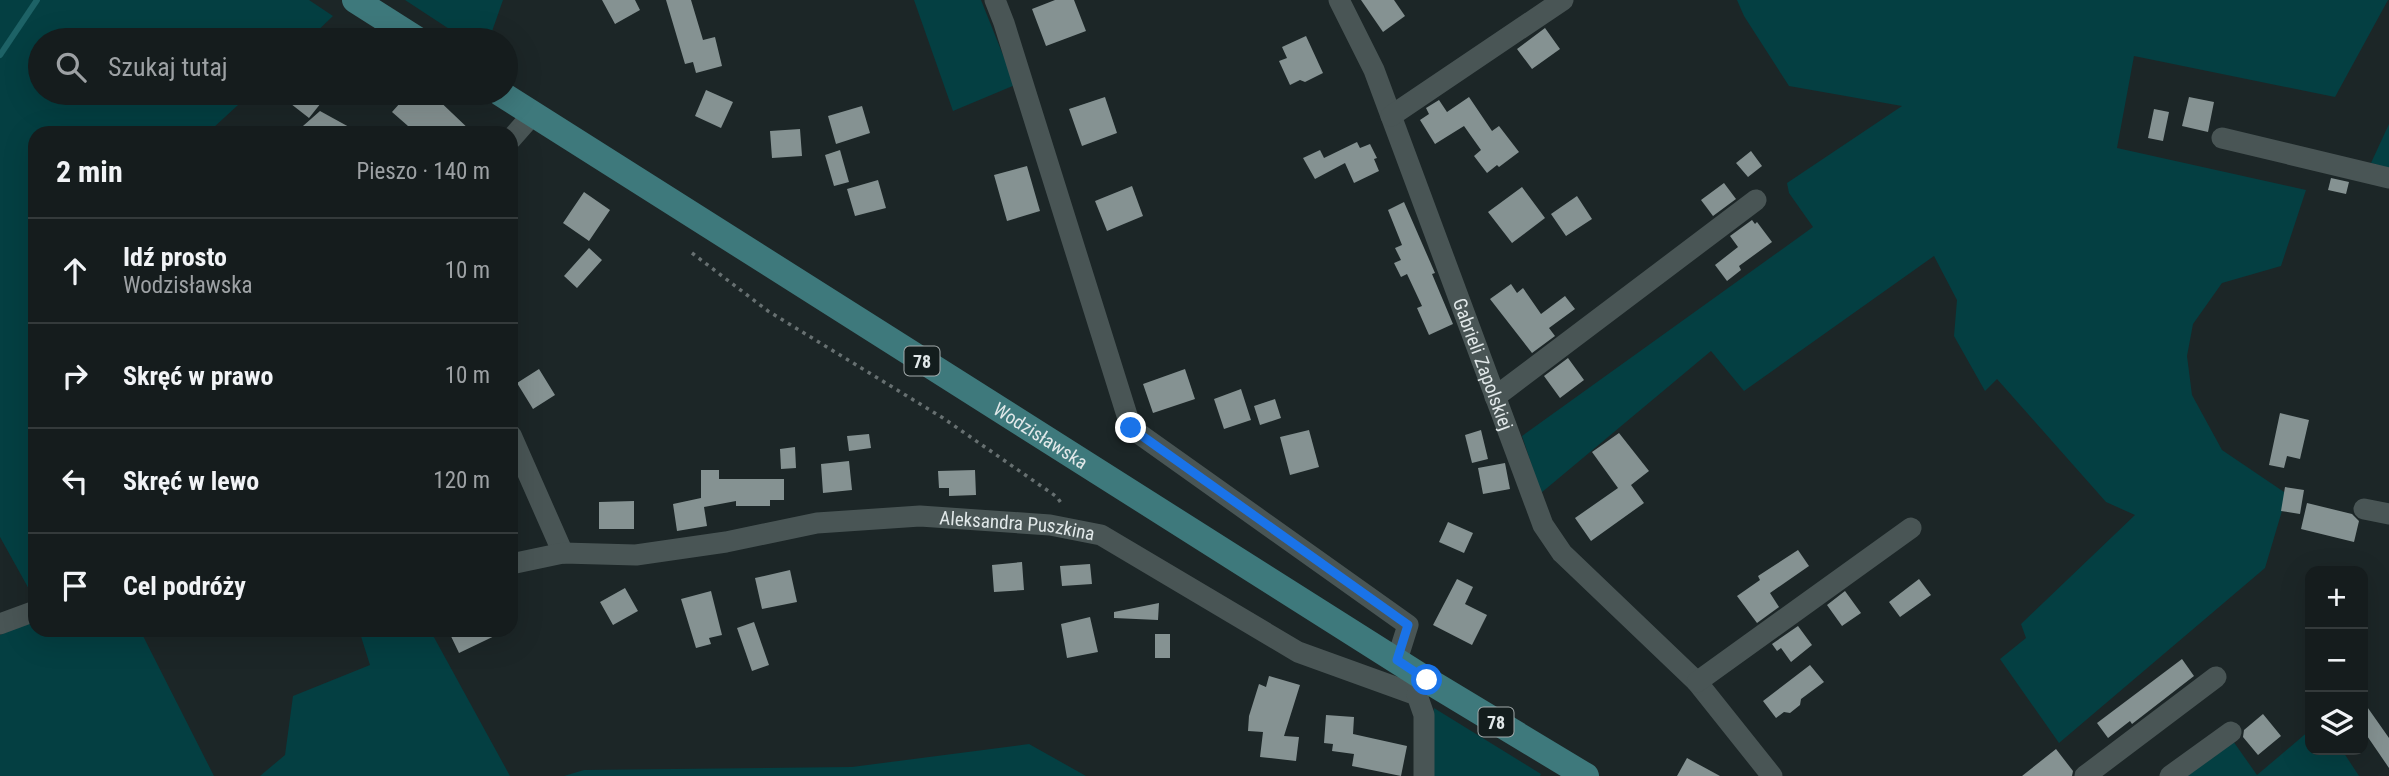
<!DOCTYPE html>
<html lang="pl">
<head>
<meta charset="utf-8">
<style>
	:root { --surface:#151c1d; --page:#22292a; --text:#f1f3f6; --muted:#9da1a4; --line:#343a3b }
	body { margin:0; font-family:"Roboto Condensed",sans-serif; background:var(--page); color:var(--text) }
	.controls { position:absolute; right:21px; bottom:21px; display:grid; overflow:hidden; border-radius:14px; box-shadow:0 7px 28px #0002 }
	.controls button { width:63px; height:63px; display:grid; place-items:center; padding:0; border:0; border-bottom:2px solid var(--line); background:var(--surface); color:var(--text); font:35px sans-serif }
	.stop { position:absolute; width:21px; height:21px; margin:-16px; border:5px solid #1a73e8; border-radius:50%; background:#fff }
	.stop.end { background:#1a73e8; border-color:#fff; box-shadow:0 2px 7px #0008 }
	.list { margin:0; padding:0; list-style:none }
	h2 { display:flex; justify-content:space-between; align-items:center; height:91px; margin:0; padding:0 28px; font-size:30px }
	h2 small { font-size:23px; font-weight:400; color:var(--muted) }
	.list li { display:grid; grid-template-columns:46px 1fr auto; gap:21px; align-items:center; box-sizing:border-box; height:105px; padding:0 28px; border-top:2px solid var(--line) }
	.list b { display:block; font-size:26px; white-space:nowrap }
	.list p { margin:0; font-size:23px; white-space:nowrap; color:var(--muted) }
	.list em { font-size:23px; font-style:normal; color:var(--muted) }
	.icon { flex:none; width:38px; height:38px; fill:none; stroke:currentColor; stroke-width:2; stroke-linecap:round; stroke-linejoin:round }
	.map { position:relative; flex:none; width:2389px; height:776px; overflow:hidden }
	.search { position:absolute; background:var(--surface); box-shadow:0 7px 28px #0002; left:28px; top:28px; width:490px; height:77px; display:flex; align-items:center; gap:18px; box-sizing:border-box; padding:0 24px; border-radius:38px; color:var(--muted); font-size:26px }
	.panel { position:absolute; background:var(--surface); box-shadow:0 7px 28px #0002; left:28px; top:126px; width:490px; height:511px; border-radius:21px }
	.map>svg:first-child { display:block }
	.green { fill:#043f42 }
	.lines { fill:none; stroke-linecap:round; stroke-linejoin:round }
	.stream { stroke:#1d6266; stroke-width:6 }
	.building { fill:#859292 }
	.path { stroke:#677071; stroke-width:3.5; stroke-dasharray:3.5 5; stroke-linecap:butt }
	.minor { stroke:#495555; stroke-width:21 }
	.major { stroke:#3e797c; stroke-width:26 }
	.route { stroke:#1a73e8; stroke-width:9 }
	.labels { text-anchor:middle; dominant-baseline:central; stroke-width:7; stroke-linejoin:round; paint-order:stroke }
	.shield { fill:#131d1d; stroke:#a3abac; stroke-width:2 }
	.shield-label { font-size:18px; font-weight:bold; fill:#e1e8e9 }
	.street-label { font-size:19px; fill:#e1e8e9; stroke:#131d1d }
</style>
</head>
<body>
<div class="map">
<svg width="2389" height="776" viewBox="0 0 2389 776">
	<rect width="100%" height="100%" fill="#1c2627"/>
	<path class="green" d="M 0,0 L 309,0 L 333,16 L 308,40 L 40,40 L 40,93 L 251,93 L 212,129 L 214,133 L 35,133 L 35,600 L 0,537 Z
		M 405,0 L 503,0 L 489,40 L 466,40 Z
		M 914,0 L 981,0 L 1015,85 L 953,111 Z
		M 1737,0 L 2388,0 L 2335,97 L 2134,56 L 2117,148 L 2306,190 L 2281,266 L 2222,283 L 2193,324 L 2187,356 L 2192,395 L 2222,450 L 2287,494 L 2265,568 L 2059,743 L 2000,659 L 2026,638 L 2021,624 L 2135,515 L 2106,502 L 1997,379 L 1985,391 L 1954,336 L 1957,300 L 1934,256 L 1744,391 L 1711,351 L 1541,493 L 1522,436 L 1813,227 L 1789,193 L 1787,183 L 1902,106 L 1789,86 L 1744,16 Z
		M 2389,124 L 2389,168 L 2371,163 Z
		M 35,620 L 35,630 L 140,630 L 214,776 L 0,776 L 0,635 Z
		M 359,630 L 430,630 L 510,776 L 260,776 L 285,755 L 293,696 L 370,665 Z
		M 1434,708 L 1541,774 L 1540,776 L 1427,776 Z
		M 2310,730 L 2310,750 L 2342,750 L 2359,776 L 2185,776 L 2233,741 L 2257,775 Z
		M 1029,744 L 1086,776 L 564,776 L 584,770 L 852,767 Z"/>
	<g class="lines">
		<path class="stream" d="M 0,55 L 37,0"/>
	</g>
	<path class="building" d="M 602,0 L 635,0 L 640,10 L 615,24 Z
		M 666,0 L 691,0 L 703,40 L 715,37 L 722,66 L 696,73 L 693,62 L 685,64 Z
		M 1055,0 L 1074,0 L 1086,31 L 1046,46 L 1032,9 Z
		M 1361,0 L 1394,0 L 1405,16 L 1383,32 Z
		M 1545,28 L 1560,49 L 1532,69 L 1517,49 Z
		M 1306,36 L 1323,73 L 1305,82 L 1300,80 L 1290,85 L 1279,61 L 1287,58 L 1282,47 Z
		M 706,90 L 733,102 L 721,128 L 695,116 Z
		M 277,93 L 329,93 L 309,118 Z
		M 409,93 L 431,93 L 473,133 L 416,133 L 392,112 Z
		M 1105,97 L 1117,133 L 1082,146 L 1069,109 Z
		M 1469,97 L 1492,131 L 1499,126 L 1519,152 L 1499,167 L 1497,165 L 1487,173 L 1474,156 L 1481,150 L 1464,126 L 1435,144 L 1420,120 L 1429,114 L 1426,108 L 1439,100 L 1447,112 Z
		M 2189,97 L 2214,102 L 2208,132 L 2182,126 Z
		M 862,106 L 870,133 L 836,144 L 828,116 Z
		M 2154,109 L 2169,112 L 2163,141 L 2148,138 Z
		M 320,111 L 360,133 L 295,133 Z
		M 800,129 L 802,156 L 772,158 L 770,131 Z
		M 1357,142 L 1360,148 L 1370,144 L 1377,158 L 1374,159 L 1379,171 L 1354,183 L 1345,163 L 1315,179 L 1303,158 L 1320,150 L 1324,158 Z
		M 840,150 L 849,182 L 834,186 L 825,155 Z
		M 1751,151 L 1762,166 L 1748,177 L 1736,163 Z
		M 1027,166 L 1040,211 L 1007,221 L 994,175 Z
		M 2331,178 L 2349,182 L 2346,194 L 2328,190 Z
		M 878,180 L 886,208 L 855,216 L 847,189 Z
		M 1724,183 L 1736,199 L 1713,216 L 1701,200 Z
		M 1132,186 L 1143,216 L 1107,231 L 1095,201 Z
		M 1522,187 L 1545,218 L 1512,243 L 1488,212 Z
		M 584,192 L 610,210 L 589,241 L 563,223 Z
		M 1577,196 L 1592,219 L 1566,236 L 1551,214 Z
		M 1404,202 L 1435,273 L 1432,274 L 1453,324 L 1429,335 L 1417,308 L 1422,306 L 1407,274 L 1401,277 L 1394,263 L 1401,260 L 1395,248 L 1402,245 L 1388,210 Z
		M 1752,220 L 1755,224 L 1757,222 L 1772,242 L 1739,266 L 1741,270 L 1727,281 L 1715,265 L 1738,247 L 1730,236 Z
		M 589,248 L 602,260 L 577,288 L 564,276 Z
		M 1511,284 L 1517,293 L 1523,288 L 1541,314 L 1565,296 L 1575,309 L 1549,328 L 1555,336 L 1532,353 L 1490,299 Z
		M 1568,358 L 1584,380 L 1560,398 L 1544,376 Z
		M 539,369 L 555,395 L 533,409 L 517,383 Z
		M 1185,369 L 1195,399 L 1153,413 L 1143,384 Z
		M 1241,389 L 1251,420 L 1224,429 L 1214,399 Z
		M 1275,399 L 1281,418 L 1260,425 L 1254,406 Z
		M 2280,413 L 2309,420 L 2300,459 L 2287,456 L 2284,468 L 2269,465 Z
		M 1309,430 L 1319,467 L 1290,475 L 1280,437 Z
		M 1481,430 L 1488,459 L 1472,463 L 1465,435 Z
		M 1619,433 L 1649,471 L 1631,485 L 1644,503 L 1591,541 L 1575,518 L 1618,488 L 1592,452 Z
		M 869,434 L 871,448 L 849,451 L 847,436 Z
		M 795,447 L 796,468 L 781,469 L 780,449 Z
		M 849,461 L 852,490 L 823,493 L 821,464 Z
		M 1505,463 L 1510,489 L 1483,494 L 1478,468 Z
		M 701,470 L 719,470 L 719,479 L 784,479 L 784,500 L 770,500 L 770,506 L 736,506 L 736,501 L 704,507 L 707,526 L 677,531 L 673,504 L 701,498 Z
		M 975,470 L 976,495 L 949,496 L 949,488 L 939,488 L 938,471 Z
		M 2285,487 L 2304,490 L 2300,514 L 2281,511 Z
		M 634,501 L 634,529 L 599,529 L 599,502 Z
		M 2307,503 L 2352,514 L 2359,521 L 2354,542 L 2301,529 Z
		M 1448,522 L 1473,533 L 1464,553 L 1439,542 Z
		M 1798,550 L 1809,566 L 1770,593 L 1779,607 L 1757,623 L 1737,596 L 1760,580 L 1758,576 Z
		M 1022,562 L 1024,590 L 994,592 L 992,565 Z
		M 1090,564 L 1092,584 L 1062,586 L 1060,566 Z
		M 790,570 L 797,602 L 762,609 L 755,578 Z
		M 1457,579 L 1473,587 L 1465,604 L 1487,615 L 1472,645 L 1433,625 Z
		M 1919,579 L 1931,595 L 1900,617 L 1889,602 Z
		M 625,588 L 638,611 L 613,625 L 600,602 Z
		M 711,591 L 722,635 L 709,638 L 711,644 L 696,648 L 681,599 Z
		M 1845,591 L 1861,613 L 1842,626 L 1827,605 Z
		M 1159,603 L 1158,620 L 1114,618 L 1114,612 Z
		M 1090,617 L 1098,652 L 1067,658 L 1061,624 Z
		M 754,622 L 769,665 L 752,671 L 737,628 Z
		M 1798,626 L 1812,645 L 1791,662 L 1781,648 L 1777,651 L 1772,644 Z
		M 448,630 L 507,630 L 459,653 Z
		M 1155,634 L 1170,634 L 1170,658 L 1155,658 Z
		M 2182,659 L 2194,676 L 2132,724 L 2130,721 L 2108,738 L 2097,723 Z
		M 1810,665 L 1824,682 L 1801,699 L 1800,705 L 1790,713 L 1784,712 L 1776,718 L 1763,701 Z
		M 1269,676 L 1300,685 L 1284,736 L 1299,737 L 1296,761 L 1260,757 L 1263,732 L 1248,731 L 1249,716 L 1259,684 L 1266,687 Z
		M 2363,701 L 2389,738 L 2389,768 L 2363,730 Z
		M 2263,714 L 2281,736 L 2258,755 L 2243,737 L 2244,730 Z
		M 1326,715 L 1354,717 L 1353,734 L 1407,746 L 1401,776 L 1352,766 L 1354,754 L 1332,751 L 1333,744 L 1324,743 Z
		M 2056,749 L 2073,771 L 2072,776 L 2022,776 Z
		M 1687,758 L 1720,776 L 1677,776 Z"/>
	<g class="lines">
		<path class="path" d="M 692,253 L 768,311 L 943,418 L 1057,497 L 1063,506"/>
		<g class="minor">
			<path d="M 995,0 L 1004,23 L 1131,428 L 1408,625 L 1397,660"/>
			<path id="s1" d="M 1339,0 L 1374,70 L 1543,525 L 1562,553 L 1697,682 L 1772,776"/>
			<path d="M 1391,116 L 1563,0"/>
			<path d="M 2222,138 L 2389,178"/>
			<path d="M 511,139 L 533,114"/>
			<path d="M 1495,397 L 1756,200"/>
			<path d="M 511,435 L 563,553"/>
			<path d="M 2364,509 L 2389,514"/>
			<path id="s2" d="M 511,564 L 563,553 L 636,555 L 726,542 L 817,523 L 920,516 L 1050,525 L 1101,535 L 1298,652 L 1417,695 L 1427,680"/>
			<path d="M 0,624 L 35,611"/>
			<path d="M 1697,682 L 1911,528"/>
			<path d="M 1417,695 L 1424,715 L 1424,776"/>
			<path d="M 2085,776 L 2216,677"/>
			<path d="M 2170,776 L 2231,732"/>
		</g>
		<g class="major">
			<path d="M 355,0 L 418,40"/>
			<path id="s3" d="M 500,93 L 1427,680 L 1586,776"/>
		</g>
	</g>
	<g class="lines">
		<path class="route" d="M 1131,428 L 1408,625 L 1397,660 L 1427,680"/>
	</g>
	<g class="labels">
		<g class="shield">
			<rect x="904.5" y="346.5" width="35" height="29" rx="5"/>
			<rect x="1478.5" y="707.5" width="35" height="29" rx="5"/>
		</g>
		<g class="shield-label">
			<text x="922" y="361">78</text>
			<text x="1496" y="722">78</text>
		</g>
		<g class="street-label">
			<text stroke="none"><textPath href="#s1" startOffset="392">Gabrieli Zapolskiej</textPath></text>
			<text stroke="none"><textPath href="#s3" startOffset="640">Wodzisławska</textPath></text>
			<text stroke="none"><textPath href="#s2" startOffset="511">Aleksandra Puszkina</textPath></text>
		</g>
	</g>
</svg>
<div class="controls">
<button>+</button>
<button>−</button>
<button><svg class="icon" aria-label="layers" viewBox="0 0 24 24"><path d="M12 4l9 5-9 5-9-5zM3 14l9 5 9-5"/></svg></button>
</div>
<div class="stop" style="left:1427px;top:680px"></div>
<div class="stop end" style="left:1131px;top:428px"></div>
<div class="search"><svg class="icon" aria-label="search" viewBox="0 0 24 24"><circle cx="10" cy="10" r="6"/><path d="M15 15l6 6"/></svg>Szukaj tutaj</div>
<section class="panel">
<h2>2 min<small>Pieszo · 140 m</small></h2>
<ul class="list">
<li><svg class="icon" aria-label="ahead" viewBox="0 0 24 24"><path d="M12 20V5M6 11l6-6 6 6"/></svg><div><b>Idź prosto</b><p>Wodzisławska</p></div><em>10 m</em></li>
<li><svg class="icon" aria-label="right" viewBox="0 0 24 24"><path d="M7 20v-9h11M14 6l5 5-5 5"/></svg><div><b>Skręć w prawo</b></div><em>10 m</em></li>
<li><svg class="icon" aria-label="left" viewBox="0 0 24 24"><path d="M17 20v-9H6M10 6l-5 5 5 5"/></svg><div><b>Skręć w lewo</b></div><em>120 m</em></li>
<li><svg class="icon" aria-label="arrive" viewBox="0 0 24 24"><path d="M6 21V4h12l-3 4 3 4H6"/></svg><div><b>Cel podróży</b></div></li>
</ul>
</section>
</div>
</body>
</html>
